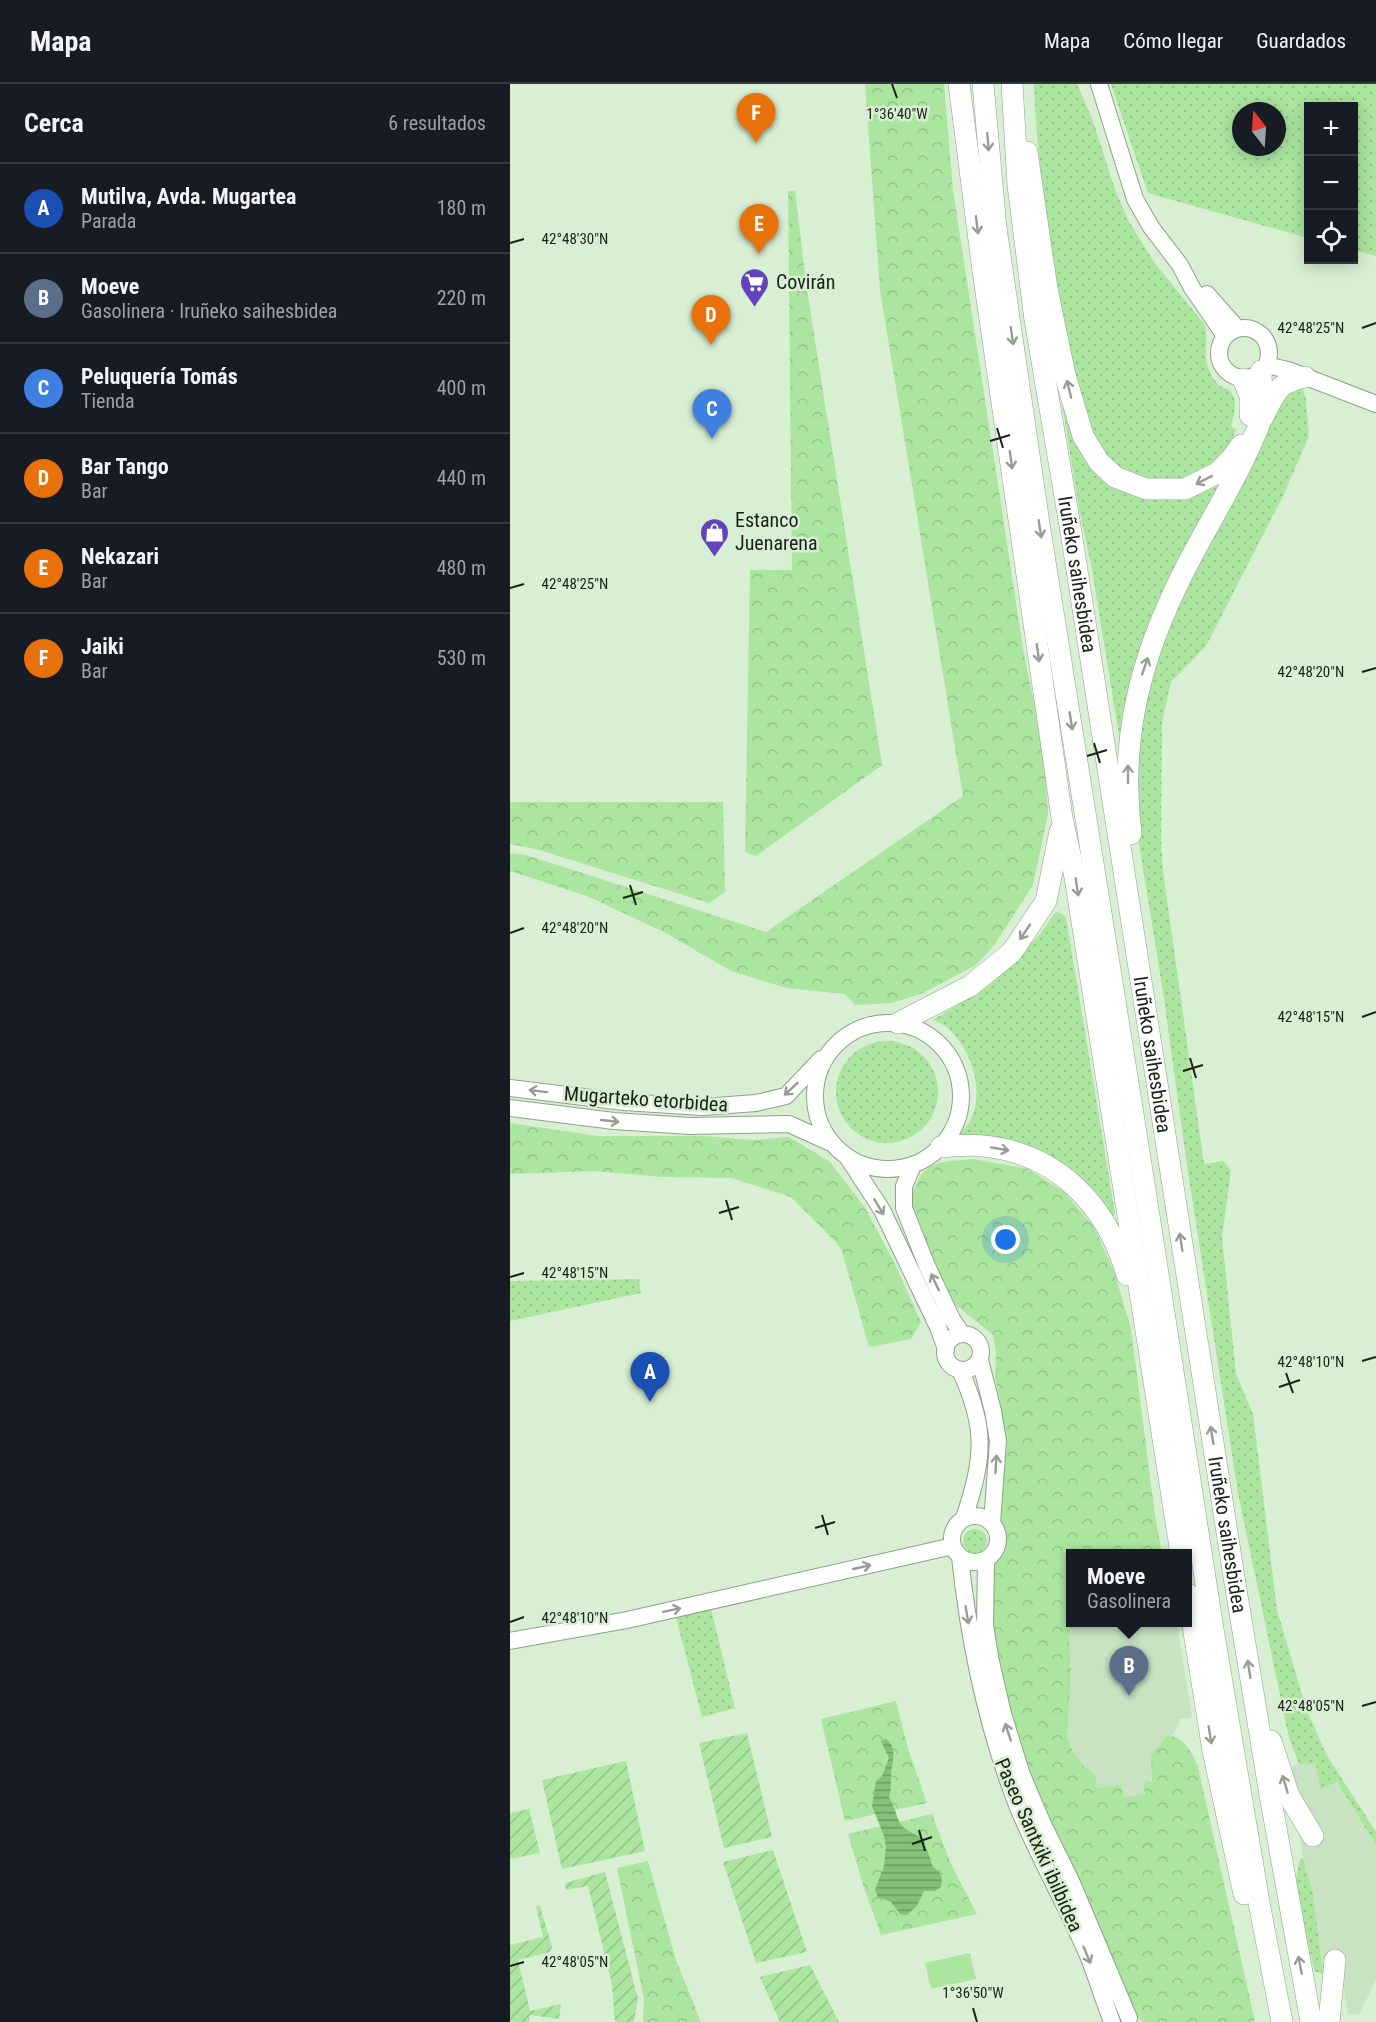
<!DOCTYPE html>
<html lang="es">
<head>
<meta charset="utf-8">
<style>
	:root { --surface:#171b24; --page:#20242c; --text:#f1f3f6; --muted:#9ea1a6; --line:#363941; --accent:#2563eb }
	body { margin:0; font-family:"Roboto Condensed",sans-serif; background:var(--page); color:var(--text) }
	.controls { position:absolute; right:18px; top:18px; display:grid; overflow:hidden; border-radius:0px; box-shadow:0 3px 15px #0003 }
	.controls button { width:54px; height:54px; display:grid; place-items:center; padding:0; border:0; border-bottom:2px solid var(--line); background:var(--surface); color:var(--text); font:30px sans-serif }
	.compass { position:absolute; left:722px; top:18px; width:54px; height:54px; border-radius:50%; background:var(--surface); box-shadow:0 3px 15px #0003; rotate:343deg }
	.you { position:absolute; left:496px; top:1156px; width:21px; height:21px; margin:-15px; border:4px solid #fff; border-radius:50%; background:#1a73e8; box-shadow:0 0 0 9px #1a73e833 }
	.badge { display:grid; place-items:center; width:39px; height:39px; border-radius:50%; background:var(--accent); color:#fff; font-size:20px; font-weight:700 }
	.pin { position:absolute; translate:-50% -50px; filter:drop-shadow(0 2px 3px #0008) }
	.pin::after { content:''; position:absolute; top:32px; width:21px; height:18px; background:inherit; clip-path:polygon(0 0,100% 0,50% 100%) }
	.popup { position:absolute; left:556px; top:1465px; width:126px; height:78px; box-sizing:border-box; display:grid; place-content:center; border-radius:0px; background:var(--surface); filter:drop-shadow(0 2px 4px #0005); font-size:20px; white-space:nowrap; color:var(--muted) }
	.popup b { font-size:22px; color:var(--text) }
	.popup::after { content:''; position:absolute; left:50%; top:100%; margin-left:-12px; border:12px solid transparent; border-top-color:var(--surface) }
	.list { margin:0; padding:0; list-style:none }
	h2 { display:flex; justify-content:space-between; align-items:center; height:78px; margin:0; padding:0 24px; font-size:26px }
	h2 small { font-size:20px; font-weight:400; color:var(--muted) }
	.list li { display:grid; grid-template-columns:39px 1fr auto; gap:18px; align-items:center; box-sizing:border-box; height:90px; padding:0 24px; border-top:2px solid var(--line) }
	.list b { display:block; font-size:22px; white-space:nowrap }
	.list p { margin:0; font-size:20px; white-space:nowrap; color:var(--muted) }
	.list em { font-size:20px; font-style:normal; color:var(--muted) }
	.icon { flex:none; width:33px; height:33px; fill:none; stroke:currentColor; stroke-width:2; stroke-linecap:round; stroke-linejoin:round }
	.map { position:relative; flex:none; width:866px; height:1938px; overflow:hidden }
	header { display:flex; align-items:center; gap:36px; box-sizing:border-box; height:84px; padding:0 30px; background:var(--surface); border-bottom:2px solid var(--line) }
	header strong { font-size:28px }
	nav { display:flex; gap:33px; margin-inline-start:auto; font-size:21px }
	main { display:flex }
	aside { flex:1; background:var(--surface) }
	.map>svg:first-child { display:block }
	.built { fill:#c7e3c2 }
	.grass { fill:url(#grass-dots); fill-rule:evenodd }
	.park { fill:url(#park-crowns) }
	.garden { fill:url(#garden-furrows) }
	.pitch { fill:#abe59f }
	.water { fill:url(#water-rules) }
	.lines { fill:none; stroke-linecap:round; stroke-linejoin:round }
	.secondary-casing { stroke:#8da389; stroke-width:18 }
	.highway-casing { stroke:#8da389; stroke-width:22 }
	.secondary { stroke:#fff; stroke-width:16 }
	.highway { stroke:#fff; stroke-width:21 }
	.oneway { stroke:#989c97 }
	.ticks { fill:none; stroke:#1a2218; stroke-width:2 }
	.labels { text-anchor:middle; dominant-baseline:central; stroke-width:5; stroke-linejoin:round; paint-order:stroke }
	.poi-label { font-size:20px; fill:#1a2218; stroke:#d8efd3; text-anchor:start }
	.street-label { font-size:20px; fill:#1a2218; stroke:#d8efd3 }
	.ticks-label { font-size:15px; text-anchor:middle; fill:#1a2218; stroke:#d8efd3; stroke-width:5; stroke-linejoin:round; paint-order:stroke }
</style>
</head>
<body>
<header>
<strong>Mapa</strong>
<nav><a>Mapa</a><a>Cómo llegar</a><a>Guardados</a></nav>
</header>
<main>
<aside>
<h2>Cerca<small>6 resultados</small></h2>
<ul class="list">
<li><span class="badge" style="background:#1a4fb4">A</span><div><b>Mutilva, Avda. Mugartea</b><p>Parada</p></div><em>180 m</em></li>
<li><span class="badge" style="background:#5c6f8a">B</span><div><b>Moeve</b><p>Gasolinera · Iruñeko saihesbidea</p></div><em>220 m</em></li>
<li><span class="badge" style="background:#3f7fe0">C</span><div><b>Peluquería Tomás</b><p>Tienda</p></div><em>400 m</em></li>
<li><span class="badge" style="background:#e8710a">D</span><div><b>Bar Tango</b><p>Bar</p></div><em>440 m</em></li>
<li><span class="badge" style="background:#e8710a">E</span><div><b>Nekazari</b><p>Bar</p></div><em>480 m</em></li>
<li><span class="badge" style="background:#e8710a">F</span><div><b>Jaiki</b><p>Bar</p></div><em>530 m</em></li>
</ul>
</aside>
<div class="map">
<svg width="866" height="1938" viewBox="0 0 866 1938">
	<defs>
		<pattern id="grass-dots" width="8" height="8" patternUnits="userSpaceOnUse" patternTransform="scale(1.5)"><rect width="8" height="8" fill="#abe59f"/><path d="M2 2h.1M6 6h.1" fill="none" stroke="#93c488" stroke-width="1.8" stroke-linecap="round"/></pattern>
		<pattern id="park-crowns" width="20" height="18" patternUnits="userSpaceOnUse" patternTransform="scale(1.5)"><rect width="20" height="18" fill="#abe59f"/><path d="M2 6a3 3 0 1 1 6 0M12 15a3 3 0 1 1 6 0" fill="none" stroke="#93c488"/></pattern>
		<pattern id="garden-furrows" width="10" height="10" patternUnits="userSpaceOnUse" patternTransform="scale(1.5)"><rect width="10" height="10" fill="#abe59f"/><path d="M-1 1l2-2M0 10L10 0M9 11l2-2" fill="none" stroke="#93c488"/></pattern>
		<pattern id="water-rules" width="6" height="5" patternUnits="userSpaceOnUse" patternTransform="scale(1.5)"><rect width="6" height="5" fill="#82c176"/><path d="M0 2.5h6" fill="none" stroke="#6a9c60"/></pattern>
	</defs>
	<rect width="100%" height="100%" fill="#d8efd3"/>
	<path class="built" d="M 565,1539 L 641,1539 L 646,1544 L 647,1539 L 667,1539 L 682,1634 L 670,1635 L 663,1651 L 658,1651 L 635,1710 L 612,1713 L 587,1704 L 585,1690 L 575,1683 L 563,1668 L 557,1653 L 561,1590 L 559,1550 Z
		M 806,1679 L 826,1697 L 866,1761 L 866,1896 L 849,1931 L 838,1930 L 831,1889 L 813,1889 L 803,1809 L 793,1774 L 779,1683 L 789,1680 Z"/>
	<path class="grass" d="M 524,0 L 567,0 L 583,37 L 604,103 L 618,136 L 644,178 L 694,240 C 700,256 691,268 699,286 C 701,291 706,299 710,302 C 712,304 716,304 719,306 C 729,315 724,331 721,342 L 726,346 C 711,382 698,392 658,396 C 632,398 603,385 588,363 C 569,337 564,290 558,258 C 542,173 527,87 524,0 Z
		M 601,0 L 866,0 L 866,172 L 844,166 L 844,22 L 798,22 L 798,154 L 638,109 ZM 731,27 L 767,27 L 767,63 L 731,63 Z
		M 792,302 L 796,316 L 799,352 L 773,412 L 696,562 L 661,598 L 652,638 L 651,758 L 653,787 L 694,1080 L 713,1077 L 721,1086 L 712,1153 L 726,1290 L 743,1330 L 767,1526 L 796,1624 L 816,1670 L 866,1748 L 866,1761 L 827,1698 L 810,1705 L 806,1679 L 789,1680 L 779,1654 L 728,1409 L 677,1081 L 653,908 L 625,735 L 631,633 L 650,567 L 684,486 L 767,317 Z
		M 552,320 L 570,366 L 589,388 L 623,412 L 651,413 L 716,392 L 632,565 L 612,632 L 611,663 L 581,480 L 569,425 Z
		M 548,828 L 556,833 L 605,1129 L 601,1134 L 559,1088 L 446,1053 C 451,1048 458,1042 461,1035 C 475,1006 461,966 439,945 C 435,941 429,938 423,936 L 480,901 L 530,850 L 545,829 Z
		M326 1008a51 51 0 1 1 102 0a51 51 0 1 1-102 0Z
		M 129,1195 L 131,1209 L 0,1237 L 0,1197 Z
		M453 1457a12 12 0 1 1 24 0a12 12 0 1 1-24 0Z
		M 201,1525 L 225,1624 L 192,1633 L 166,1534 Z
		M 793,1774 L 803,1809 L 813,1889 L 805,1888 L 797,1854 L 786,1795 L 790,1775 Z"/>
	<path class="park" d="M 355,0 L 434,0 L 443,106 L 514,571 L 534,664 L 538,730 L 523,801 L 485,860 L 466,881 L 413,909 L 382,919 L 345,921 L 335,910 L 277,904 L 221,887 L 154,848 L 77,812 L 0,787 L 0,769 L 16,771 L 256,848 L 453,712 L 370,206 Z
		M 278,107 L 285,107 L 297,206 L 372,681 L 246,772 L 235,768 L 240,486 L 282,486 Z
		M 0,718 L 213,718 L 215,808 L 199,819 L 26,765 L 0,760 Z
		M 0,1039 L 88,1052 L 194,1052 L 242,1056 L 279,1053 L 319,1077 L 354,1122 L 384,1178 L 411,1238 L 401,1255 L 359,1263 L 332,1167 L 326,1158 L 281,1113 L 222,1094 L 152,1093 L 85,1087 L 0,1090 Z
		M 464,1075 L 518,1085 L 554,1108 L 584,1143 L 604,1187 L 621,1245 L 645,1432 L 652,1469 L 560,1470 L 560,1538 L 565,1539 L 559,1550 L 561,1590 L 557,1653 L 563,1668 L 575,1683 L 585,1690 L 587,1704 L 611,1701 L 613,1713 L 635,1710 L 633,1699 L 642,1697 L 641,1671 L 658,1651 C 674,1653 683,1669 688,1683 L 745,1938 L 634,1938 L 622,1930 L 530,1719 L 501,1638 L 482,1546 L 481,1483 L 493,1468 L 495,1453 L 488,1419 L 495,1374 L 492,1328 L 485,1294 L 486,1268 L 483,1251 L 442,1218 L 398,1119 C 415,1076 420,1079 464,1075 Z
		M 386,1617 L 398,1665 L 417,1719 L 335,1737 L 311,1635 Z
		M 422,1730 L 441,1780 L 467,1830 L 371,1851 L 354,1804 L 338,1750 Z
		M 138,1777 L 166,1876 L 191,1938 L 133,1938 L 134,1915 L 107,1784 Z"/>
	<path class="garden" d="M 237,1649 L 262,1753 L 214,1764 L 189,1659 Z
		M 116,1677 L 135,1767 L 52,1785 L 32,1696 Z
		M 19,1725 L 30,1769 L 0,1775 L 0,1729 Z
		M 263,1766 L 297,1868 L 246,1879 L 213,1778 Z
		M 95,1788 L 128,1915 L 124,1938 L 105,1938 L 102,1901 L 78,1802 L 56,1806 L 55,1799 Z
		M 26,1822 L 30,1822 L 42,1863 L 40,1868 L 8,1876 L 20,1927 L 51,1920 L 49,1935 L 20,1931 L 19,1938 L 0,1938 L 0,1861 L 33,1853 Z
		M 300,1881 L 329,1938 L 270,1938 L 250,1893 Z"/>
	<path class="pitch" d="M 460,1869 L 466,1895 L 421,1905 L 415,1879 Z"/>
	<path class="water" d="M 376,1655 C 389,1665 381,1679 381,1693 C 380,1702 382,1703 379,1713 C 393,1739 382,1741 413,1754 L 423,1783 L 430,1789 L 432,1795 L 431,1803 L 425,1807 L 414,1807 L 407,1822 L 397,1831 L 390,1830 L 381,1818 L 368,1813 L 365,1806 L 374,1782 L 376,1763 L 374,1752 L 362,1722 L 366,1697 L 372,1692 L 379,1674 L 371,1657 Z"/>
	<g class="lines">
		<defs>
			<path id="secondary" d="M 589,0 L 625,115 L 641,143 L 670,181 L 682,204 L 715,252
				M 697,210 L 727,244
				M709 269a25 25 0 1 1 50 0a25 25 0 1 1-50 0Z
				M 756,281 L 778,286 L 866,320
				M305 1012a73 73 0 1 1 146 0a73 73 0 1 1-146 0Z
				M 0,1004 L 114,1018 L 192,1023 L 246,1019 L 276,1012 L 311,975
				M 0,1024 L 104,1037 L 180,1042 L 279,1040 L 321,1059
				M 338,1074 L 372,1126 L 428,1243 L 436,1265
				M 403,1081 L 394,1102 L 394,1124 L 417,1182 L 442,1235 L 452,1250
				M435 1268a18 18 0 1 1 36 0a18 18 0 1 1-36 0Z
				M 470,1276 L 483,1327 L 488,1357 L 482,1439
				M 450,1286 C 477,1344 474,1374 454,1434
				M442 1455a23 23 0 1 1 46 0a23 23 0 1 1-46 0Z
				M 450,1473 C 459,1558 476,1641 507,1721 C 528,1773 557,1822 579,1874 C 587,1895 594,1917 602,1938
				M 476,1476 L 475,1541 L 480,1573 L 493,1630 L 512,1691 L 532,1738 L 562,1799 L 619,1934
				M 0,1557 L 117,1536 L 443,1462"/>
			<g id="highway">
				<path d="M 449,0 L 473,187 L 541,657 L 552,734 L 565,793 L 671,1470"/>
				<path d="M 473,0 L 486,144 L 530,446 L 633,1093 L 703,1545 L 750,1824 L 772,1938"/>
				<path id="s1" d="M 502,0 L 508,101 L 525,236 L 561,448 L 724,1493 L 760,1711 L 801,1938"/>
				<path d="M 517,68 L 537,205 L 555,291 L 573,352 L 589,378 L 605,393 L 636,405 L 675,405 L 707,389 L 721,375 L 731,361"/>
				<path d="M 733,295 L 740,312 L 740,331"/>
				<path d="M 753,333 C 766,309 766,299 795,293"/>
				<path d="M 621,750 C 609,654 631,572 674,487 C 700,436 732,387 752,333 L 751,287"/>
				<path d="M 388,939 L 460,902 L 502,868 L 536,817 L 550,747"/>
				<path d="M 431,1063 C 445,1062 459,1060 473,1062 C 547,1069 597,1121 617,1191"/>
				<path d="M 678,1510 L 703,1667 L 734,1810"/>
				<path d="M 761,1657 L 779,1712 L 803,1752"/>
				<path d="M 819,1938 L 825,1876"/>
			</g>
		</defs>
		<use href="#secondary" class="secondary-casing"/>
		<use href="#highway" class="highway-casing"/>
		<use href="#secondary" class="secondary"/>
		<use href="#highway" class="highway"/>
	</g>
	<defs><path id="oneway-shaft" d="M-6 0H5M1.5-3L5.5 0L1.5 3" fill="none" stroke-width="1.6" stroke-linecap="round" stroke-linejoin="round" transform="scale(1.5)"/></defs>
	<g class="oneway">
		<use href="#oneway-shaft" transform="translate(478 58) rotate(85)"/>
		<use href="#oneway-shaft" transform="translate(467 141) rotate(83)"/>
		<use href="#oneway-shaft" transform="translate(502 252) rotate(82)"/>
		<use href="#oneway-shaft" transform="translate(559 305) rotate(-104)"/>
		<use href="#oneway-shaft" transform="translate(501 376) rotate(82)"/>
		<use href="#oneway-shaft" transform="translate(694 396) rotate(153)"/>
		<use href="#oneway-shaft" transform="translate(530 445) rotate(81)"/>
		<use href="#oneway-shaft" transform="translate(528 569) rotate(82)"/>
		<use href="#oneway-shaft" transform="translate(635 582) rotate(-71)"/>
		<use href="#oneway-shaft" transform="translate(561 637) rotate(81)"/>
		<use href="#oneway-shaft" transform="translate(618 690) rotate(-90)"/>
		<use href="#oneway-shaft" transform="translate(567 803) rotate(81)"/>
		<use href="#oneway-shaft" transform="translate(515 848) rotate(124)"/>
		<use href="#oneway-shaft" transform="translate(281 1005) rotate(137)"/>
		<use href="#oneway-shaft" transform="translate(28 1007) rotate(-173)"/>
		<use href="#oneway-shaft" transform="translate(100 1037) rotate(6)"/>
		<use href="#oneway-shaft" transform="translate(490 1065) rotate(10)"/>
		<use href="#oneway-shaft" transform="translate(369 1123) rotate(59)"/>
		<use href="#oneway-shaft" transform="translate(671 1158) rotate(-99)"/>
		<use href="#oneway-shaft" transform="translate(425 1198) rotate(-115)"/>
		<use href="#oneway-shaft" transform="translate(702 1351) rotate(-99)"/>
		<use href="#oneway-shaft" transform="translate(486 1380) rotate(-86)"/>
		<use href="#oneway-shaft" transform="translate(352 1483) rotate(-13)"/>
		<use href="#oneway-shaft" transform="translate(162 1526) rotate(-12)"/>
		<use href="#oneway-shaft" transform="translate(457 1531) rotate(81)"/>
		<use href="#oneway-shaft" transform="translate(739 1585) rotate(-99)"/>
		<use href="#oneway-shaft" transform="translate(498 1648) rotate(-108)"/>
		<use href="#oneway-shaft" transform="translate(700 1651) rotate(81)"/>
		<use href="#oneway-shaft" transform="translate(775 1700) rotate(-107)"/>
		<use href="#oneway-shaft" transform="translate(577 1871) rotate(67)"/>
		<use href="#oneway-shaft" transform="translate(790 1881) rotate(-101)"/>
	</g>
	<path class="ticks" d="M 382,0 L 387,14M 0,159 L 14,155M 852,244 L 866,239M 487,344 L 493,364M 480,357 L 500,351M 0,504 L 14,500M 852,588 L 866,584M 584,659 L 590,679M 577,672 L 597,666M 120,801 L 126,821M 113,814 L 133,808M 0,849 L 14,844M 852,933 L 866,928M 680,974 L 686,994M 673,987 L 693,981M 216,1116 L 222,1136M 209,1129 L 229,1123M 0,1193 L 14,1189M 852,1277 L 866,1273M 776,1289 L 783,1309M 769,1303 L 790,1296M 312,1431 L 318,1451M 305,1444 L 325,1438M 0,1538 L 14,1533M 852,1622 L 866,1618M 409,1746 L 415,1767M 402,1760 L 422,1753M 0,1882 L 14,1878M 463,1924 L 467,1938"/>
	<defs>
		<symbol id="supermarket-pin" viewBox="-11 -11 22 30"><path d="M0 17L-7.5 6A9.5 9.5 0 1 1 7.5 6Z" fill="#6243bb" stroke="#d8efd3"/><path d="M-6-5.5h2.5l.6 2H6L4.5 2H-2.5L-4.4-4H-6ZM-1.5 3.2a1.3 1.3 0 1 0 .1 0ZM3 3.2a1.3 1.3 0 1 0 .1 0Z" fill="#fff"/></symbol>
		<symbol id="shop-pin" viewBox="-11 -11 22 30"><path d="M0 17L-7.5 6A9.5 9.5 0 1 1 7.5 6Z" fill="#6243bb" stroke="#d8efd3"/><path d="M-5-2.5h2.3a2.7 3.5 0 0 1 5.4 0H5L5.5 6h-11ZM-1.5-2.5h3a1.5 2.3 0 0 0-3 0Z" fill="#fff"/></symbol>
	</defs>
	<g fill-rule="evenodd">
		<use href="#supermarket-pin" x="228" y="182" width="33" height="45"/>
		<use href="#shop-pin" x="188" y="432" width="33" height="45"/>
	</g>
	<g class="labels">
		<g class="poi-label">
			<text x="266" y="198">Covirán</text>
			<text x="225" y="436">Estanco<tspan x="225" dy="23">Juenarena</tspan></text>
		</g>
		<g class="street-label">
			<text stroke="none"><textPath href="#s1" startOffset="495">Iruñeko saihesbidea</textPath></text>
			<text stroke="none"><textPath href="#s1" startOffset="981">Iruñeko saihesbidea</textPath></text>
			<text transform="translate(136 1015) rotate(4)">Mugarteko etorbidea</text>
			<text stroke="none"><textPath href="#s1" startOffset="1467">Iruñeko saihesbidea</textPath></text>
			<text transform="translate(529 1761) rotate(66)">Paseo Santxiki ibilbidea</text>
		</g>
	</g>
	<g class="ticks-label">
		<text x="387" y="35">1°36'40"W</text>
		<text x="65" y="160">42°48'30"N</text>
		<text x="801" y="249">42°48'25"N</text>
		<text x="65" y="505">42°48'25"N</text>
		<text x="801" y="593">42°48'20"N</text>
		<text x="65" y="849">42°48'20"N</text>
		<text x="801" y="938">42°48'15"N</text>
		<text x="65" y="1194">42°48'15"N</text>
		<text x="801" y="1283">42°48'10"N</text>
		<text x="65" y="1539">42°48'10"N</text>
		<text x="801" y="1627">42°48'05"N</text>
		<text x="65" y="1883">42°48'05"N</text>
		<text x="463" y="1914">1°36'50"W</text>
	</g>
</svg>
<div class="controls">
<button>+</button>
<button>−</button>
<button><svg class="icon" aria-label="locate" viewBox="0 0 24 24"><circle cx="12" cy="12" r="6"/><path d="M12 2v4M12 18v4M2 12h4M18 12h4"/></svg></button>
</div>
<svg class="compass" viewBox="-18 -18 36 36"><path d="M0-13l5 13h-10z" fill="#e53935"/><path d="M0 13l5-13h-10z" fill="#9ea1a6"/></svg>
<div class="you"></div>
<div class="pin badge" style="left:140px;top:1318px;background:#1a4fb4">A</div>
<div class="pin badge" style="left:619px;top:1612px;background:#5c6f8a">B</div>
<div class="popup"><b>Moeve</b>Gasolinera</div>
<div class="pin badge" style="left:202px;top:355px;background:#3f7fe0">C</div>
<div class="pin badge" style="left:201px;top:261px;background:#e8710a">D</div>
<div class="pin badge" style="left:249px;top:170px;background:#e8710a">E</div>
<div class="pin badge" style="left:246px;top:59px;background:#e8710a">F</div>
</div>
</main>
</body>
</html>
